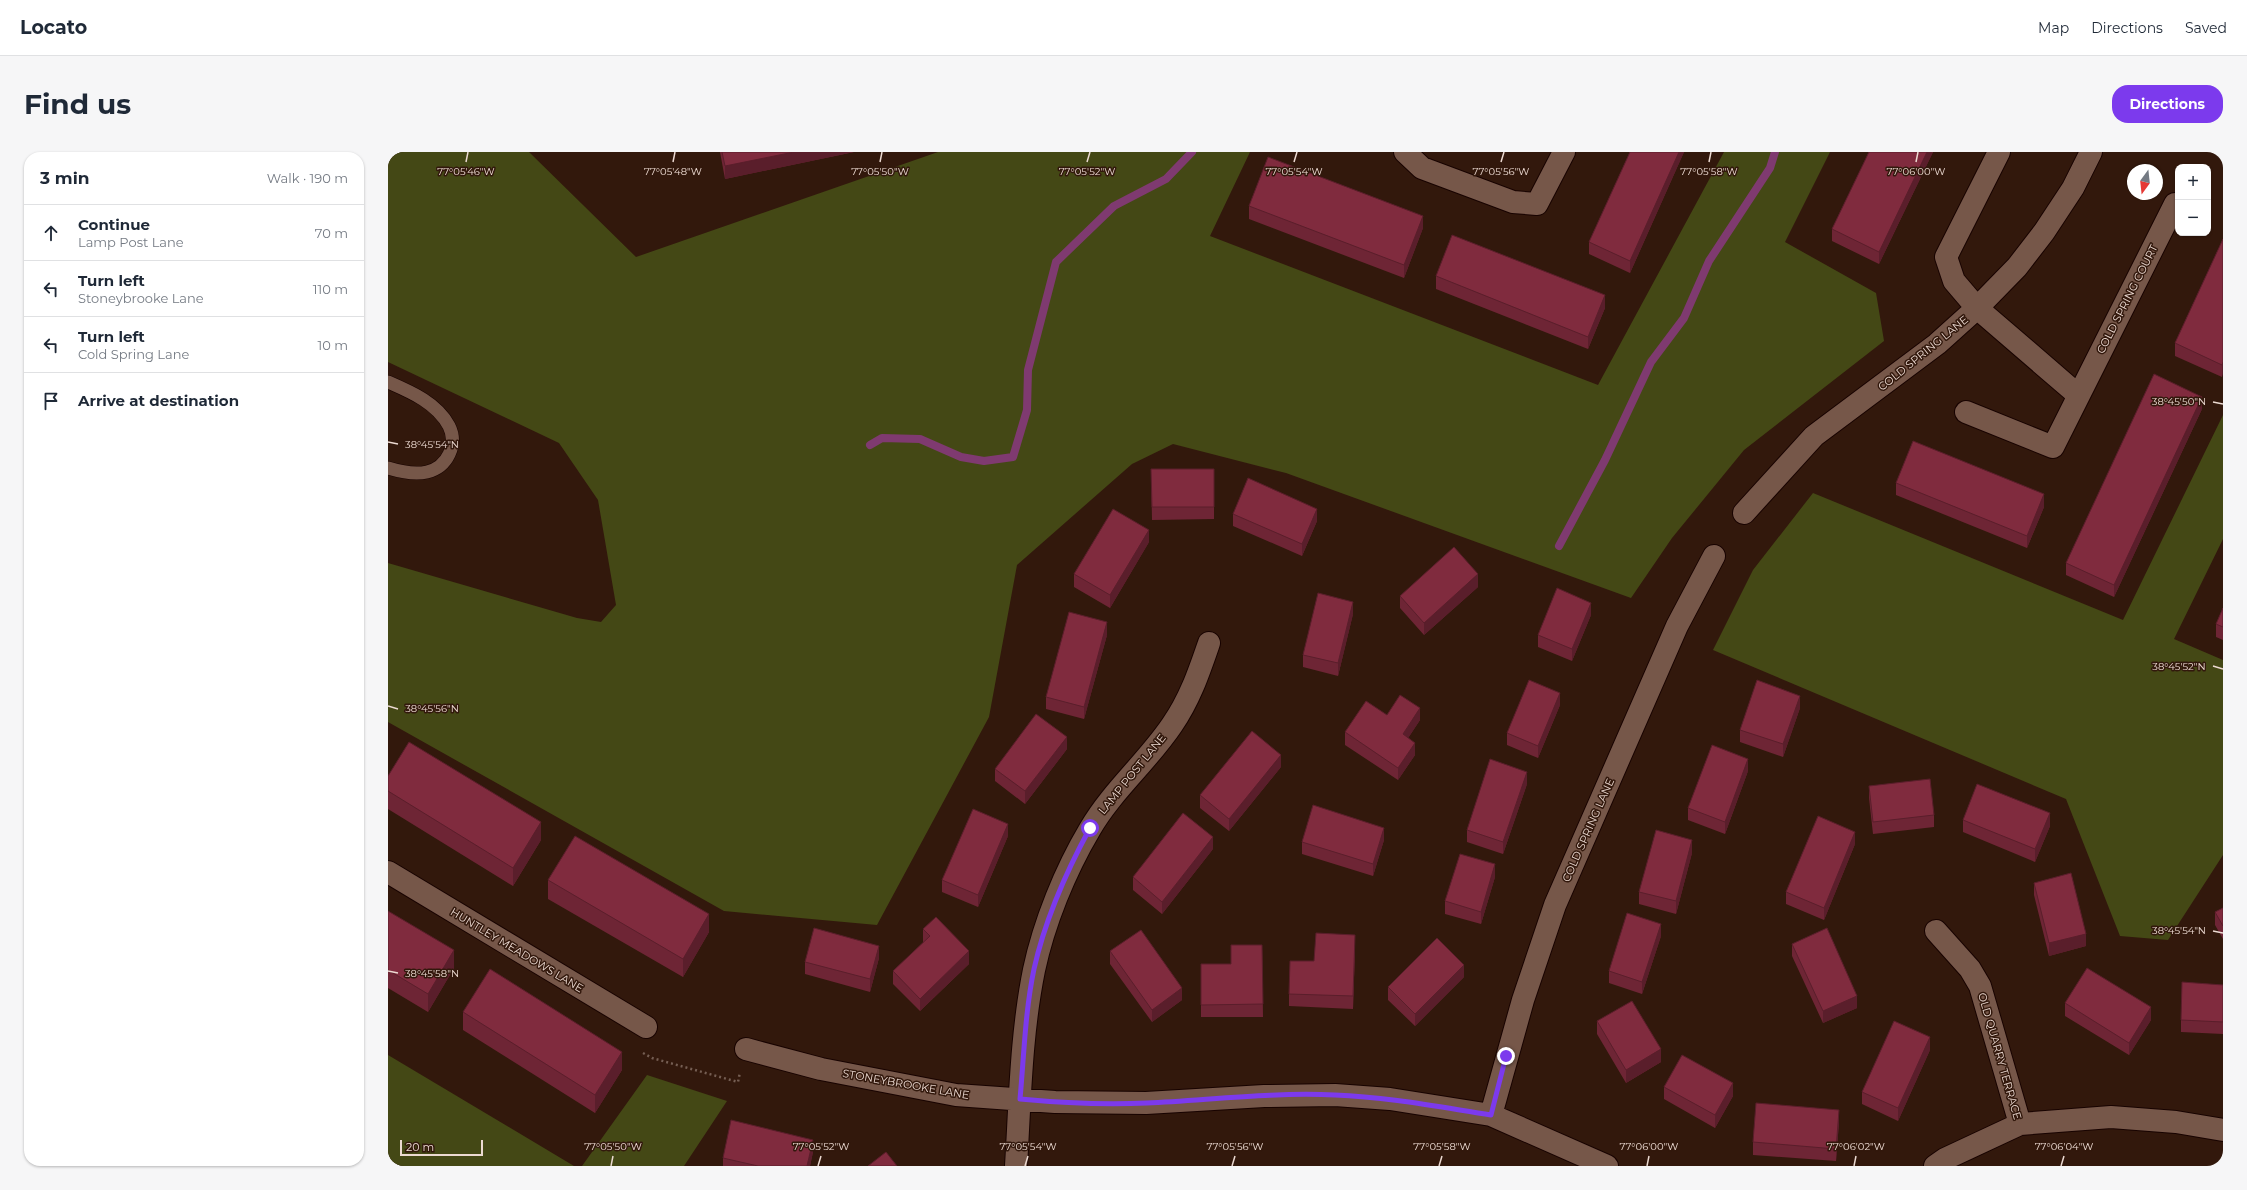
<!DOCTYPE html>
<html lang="en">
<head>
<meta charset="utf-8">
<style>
	:root { --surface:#fff; --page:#f6f6f7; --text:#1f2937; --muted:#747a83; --line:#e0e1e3; --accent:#7c3aed }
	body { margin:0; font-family:Montserrat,sans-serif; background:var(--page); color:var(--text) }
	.controls { position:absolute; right:12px; top:12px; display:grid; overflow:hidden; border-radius:8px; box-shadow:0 1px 3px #0004 }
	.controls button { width:36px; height:36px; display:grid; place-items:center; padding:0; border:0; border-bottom:1px solid var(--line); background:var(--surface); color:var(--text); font:20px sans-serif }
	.compass { position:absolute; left:1739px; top:12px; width:36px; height:36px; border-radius:50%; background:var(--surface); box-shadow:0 1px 3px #0004; rotate:195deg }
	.scale { position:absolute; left:12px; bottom:10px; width:83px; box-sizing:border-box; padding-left:4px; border:2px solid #ecdad2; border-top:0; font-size:11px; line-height:14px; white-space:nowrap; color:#ecdad2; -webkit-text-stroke:3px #32180c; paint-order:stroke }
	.stop { position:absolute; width:12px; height:12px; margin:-9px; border:3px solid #7c3aed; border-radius:50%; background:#fff }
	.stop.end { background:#7c3aed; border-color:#fff; box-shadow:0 1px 4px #0008 }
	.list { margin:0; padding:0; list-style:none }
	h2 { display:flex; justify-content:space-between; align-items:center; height:52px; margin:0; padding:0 16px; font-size:17px }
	h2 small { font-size:13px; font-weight:400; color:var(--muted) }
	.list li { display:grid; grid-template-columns:26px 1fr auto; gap:12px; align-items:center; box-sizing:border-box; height:56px; padding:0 16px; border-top:1px solid var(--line) }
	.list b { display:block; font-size:15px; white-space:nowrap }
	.list p { margin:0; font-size:13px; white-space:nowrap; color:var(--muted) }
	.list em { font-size:13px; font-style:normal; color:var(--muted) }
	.icon { flex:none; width:22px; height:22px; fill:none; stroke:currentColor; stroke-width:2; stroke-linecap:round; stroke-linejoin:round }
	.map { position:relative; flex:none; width:1835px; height:1014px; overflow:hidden; border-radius:16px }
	header { display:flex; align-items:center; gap:24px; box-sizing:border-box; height:56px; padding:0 20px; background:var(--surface); border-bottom:1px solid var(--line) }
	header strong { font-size:19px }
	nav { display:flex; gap:22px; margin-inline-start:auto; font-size:14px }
	.intro { display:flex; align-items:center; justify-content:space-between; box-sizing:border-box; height:96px; padding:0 24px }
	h1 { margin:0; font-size:28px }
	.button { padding:10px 18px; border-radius:16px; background:var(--accent); color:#fff; font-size:14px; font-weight:700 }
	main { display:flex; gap:24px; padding:0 24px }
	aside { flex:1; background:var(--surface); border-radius:16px; box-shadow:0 1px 3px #0004 }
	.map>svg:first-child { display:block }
	.green { fill:#444815 }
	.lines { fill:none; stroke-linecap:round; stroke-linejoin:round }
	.stream { stroke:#7f3a70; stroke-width:8 }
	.lane-casing { stroke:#180300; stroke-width:14 }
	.street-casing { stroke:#180300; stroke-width:24 }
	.path { stroke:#755e53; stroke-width:2.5; stroke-dasharray:2 3; stroke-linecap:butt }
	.lane { stroke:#765749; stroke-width:13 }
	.street { stroke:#765749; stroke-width:22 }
	.wall { fill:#6e2535 }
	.shaded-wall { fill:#5a1e2b }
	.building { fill:#802b3e; stroke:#5a1e2b }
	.route { stroke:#7c3aed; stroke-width:5 }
	.ticks { fill:none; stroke:#ecdad2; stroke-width:1.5 }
	.labels { text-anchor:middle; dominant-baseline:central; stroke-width:3; stroke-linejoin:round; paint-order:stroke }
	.street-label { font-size:11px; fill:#ecdad2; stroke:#32180c }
	.ticks-label { font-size:10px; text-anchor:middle; fill:#ecdad2; stroke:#32180c; stroke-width:3; stroke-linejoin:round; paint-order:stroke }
</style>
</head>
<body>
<header>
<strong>Locato</strong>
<nav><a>Map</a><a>Directions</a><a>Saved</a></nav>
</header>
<div class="intro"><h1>Find us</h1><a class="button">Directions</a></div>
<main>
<aside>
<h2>3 min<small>Walk · 190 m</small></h2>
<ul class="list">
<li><svg class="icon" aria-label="ahead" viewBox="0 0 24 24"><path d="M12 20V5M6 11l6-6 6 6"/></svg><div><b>Continue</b><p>Lamp Post Lane</p></div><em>70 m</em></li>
<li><svg class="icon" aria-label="left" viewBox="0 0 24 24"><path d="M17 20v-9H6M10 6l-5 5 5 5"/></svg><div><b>Turn left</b><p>Stoneybrooke Lane</p></div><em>110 m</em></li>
<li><svg class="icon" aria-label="left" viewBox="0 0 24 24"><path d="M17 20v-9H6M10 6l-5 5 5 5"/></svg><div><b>Turn left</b><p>Cold Spring Lane</p></div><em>10 m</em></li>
<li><svg class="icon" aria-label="arrive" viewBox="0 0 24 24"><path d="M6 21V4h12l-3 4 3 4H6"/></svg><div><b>Arrive at destination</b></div></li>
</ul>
</aside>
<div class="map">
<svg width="1835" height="1014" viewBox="0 0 1835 1014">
	<rect width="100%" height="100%" fill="#32180c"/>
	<path class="green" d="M 0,0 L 141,0 L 248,105 L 550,0 L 862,0 L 822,84 L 1210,233 L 1336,0 L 1442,0 L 1397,90 L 1488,141 L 1496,189 L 1356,298 L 1284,386 L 1243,446 L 898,321 L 785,292 L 744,312 L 629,413 L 601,565 L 489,773 L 336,759 L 0,570 L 0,411 L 189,466 L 213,470 L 228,453 L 210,348 L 171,291 L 0,210 Z
		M 1835,263 L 1835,387 L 1786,487 L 1835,508 L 1835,703 L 1780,788 L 1732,784 L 1678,647 L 1325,498 L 1365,418 L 1425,341 L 1735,468 Z
		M 0,903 L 186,1014 L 0,1014 Z
		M 259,923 L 339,949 L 296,1014 L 194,1014 Z"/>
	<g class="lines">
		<path class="stream" d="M 482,293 L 494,286 L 532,287 L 573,305 L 596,309 L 625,305 L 639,258 L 640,218 L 668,110 L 726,54 L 778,27 L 804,0
			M 1171,394 L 1217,308 L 1263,210 L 1296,166 L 1321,109 L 1382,16 L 1387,0"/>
		<defs>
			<path id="lane" d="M 0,230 C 23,240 49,251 61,274 C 70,292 60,315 39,320 C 26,323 13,320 0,316"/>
			<path id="street" d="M 1017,0 L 1034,16 L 1125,50 L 1149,52 L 1176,0
				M 1611,0 L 1558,105 L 1566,129 L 1589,156 L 1690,243
				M 1578,260 L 1665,295 L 1787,52
				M 1356,361 L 1426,284 L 1549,192 L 1589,156 L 1629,115 L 1656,80 L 1685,36 L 1703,0
				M 0,720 L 258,875
				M 1548,779 L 1582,817 L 1592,834 L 1632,972
				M 358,897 L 433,917 L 568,943 L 667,950 L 758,951 L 876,944 L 947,943 L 1002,947 L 1103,963 L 1219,1014
				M 1103,963 L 1135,848 L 1167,753 L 1289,474 L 1326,404
				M 628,1014 C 632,949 633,882 646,818 C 656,771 677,719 702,677 C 724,639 759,610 784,573 C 802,547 811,520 821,491
				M 1547,1014 L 1557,1007 L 1632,972 L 1723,965 L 1788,970 L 1835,978"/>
		</defs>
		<use href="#lane" class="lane-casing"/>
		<use href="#street" class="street-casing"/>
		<path class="path" d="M 255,901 L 264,906 L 350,930 L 352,920"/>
		<use href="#lane" class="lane"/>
		<use href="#street" class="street"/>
	</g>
	<path class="wall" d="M 332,0 L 466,0 L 337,27 Z
		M 1242,0 L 1296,0 L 1242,121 L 1201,102 L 1201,90 Z
		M 1481,0 L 1545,0 L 1491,112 L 1444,89 L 1444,77 Z
		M 861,54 L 1035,76 L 1016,126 L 861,67 Z
		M 1835,87 L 1834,225 L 1787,204 L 1787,191 Z
		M 1048,124 L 1217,156 L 1200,197 L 1048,137 Z
		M 1814,257 L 1726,445 L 1678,423 L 1678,411 Z
		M 763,317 L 826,317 L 826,367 L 764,368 Z
		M 1508,331 L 1656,355 L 1639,396 L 1508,343 Z
		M 845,362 L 929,369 L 914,404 L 845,374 Z
		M 761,390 L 722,456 L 686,435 L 686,422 Z
		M 1090,435 L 1036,483 L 1012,456 L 1012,444 Z
		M 1835,456 L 1835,488 L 1828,485 L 1828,472 Z
		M 965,462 L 950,524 L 915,515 L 915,503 Z
		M 1203,463 L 1184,509 L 1150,495 L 1150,483 Z
		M 719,483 L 696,567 L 658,557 L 658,545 Z
		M 1172,553 L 1150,606 L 1119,593 L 1119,581 Z
		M 1412,556 L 1395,605 L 1352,590 L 1352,578 Z
		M 999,563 L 1032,568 L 1020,586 L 1027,603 L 1010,628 L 957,593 L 957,580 Z
		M 679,597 L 637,652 L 607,629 L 607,617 Z
		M 893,615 L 841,679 L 812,656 L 812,643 Z
		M 1360,619 L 1337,682 L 1300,668 L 1300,656 Z
		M 0,624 L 153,688 L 125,734 L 0,657 Z
		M 1139,632 L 1115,702 L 1079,690 L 1079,678 Z
		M 1481,634 L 1546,663 L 1546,675 L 1485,682 L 1481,646 Z
		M 1575,668 L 1662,674 L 1647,710 L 1575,680 Z
		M 620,684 L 590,755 L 554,740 L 554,728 Z
		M 996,688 L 985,724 L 914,702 L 914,690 Z
		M 1467,692 L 1436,768 L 1398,752 L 1398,740 Z
		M 825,697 L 774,762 L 745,738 L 745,725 Z
		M 1304,701 L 1288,762 L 1251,752 L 1251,740 Z
		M 1107,725 L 1093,772 L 1057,762 L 1057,749 Z
		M 160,728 L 321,780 L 295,825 L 160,747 Z
		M 1646,731 L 1698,794 L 1661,804 L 1646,743 Z
		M 1835,756 L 1835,787 L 1827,773 L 1827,760 Z
		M 0,759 L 66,816 L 40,860 L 0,836 Z
		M 535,777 L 581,812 L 532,859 L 505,832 L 505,819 L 536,790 L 535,790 Z
		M 1273,784 L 1254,842 L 1221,831 L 1221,819 Z
		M 1404,792 L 1469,856 L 1435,871 L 1404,804 Z
		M 874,793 L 875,865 L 813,865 L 813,812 L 843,812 Z
		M 967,795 L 965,857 L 901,854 L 901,842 L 926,809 Z
		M 722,799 L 794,848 L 764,870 L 722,812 Z
		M 491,806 L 482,840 L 417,822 L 417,810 Z
		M 1076,825 L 1027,874 L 1000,848 L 1000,835 Z
		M 1835,833 L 1835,882 L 1793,880 L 1793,868 Z
		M 1677,851 L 1763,868 L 1741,903 L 1677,864 Z
		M 75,860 L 234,918 L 207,961 L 75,878 Z
		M 1209,869 L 1273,910 L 1238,931 L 1209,882 Z
		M 1542,898 L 1510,969 L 1474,952 L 1474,940 Z
		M 1276,935 L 1345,944 L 1327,976 L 1276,947 Z
		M 1451,970 L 1448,1009 L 1365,1003 L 1365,990 Z
		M 425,1000 L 422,1014 L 335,1014 L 335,1006 Z"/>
	<path class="shaded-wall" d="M 406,0 L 466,0 L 337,27 L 337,14 Z
		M 1291,0 L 1296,0 L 1242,121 L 1242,109 Z
		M 1539,0 L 1545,0 L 1491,112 L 1491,100 Z
		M 1035,64 L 1035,76 L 1016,126 L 1016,113 Z
		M 1217,143 L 1217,156 L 1200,197 L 1200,185 Z
		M 1835,210 L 1835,222 L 1834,225 L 1834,213 Z
		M 1814,245 L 1814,257 L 1726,445 L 1726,433 Z
		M 1656,342 L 1656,355 L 1639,396 L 1639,384 Z
		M 929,357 L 929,369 L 914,404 L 914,392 Z
		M 761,378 L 761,390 L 722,456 L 722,443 Z
		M 1090,422 L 1090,435 L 1036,483 L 1036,471 Z
		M 965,450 L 965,462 L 950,524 L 950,511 Z
		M 1203,451 L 1203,463 L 1184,509 L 1184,497 Z
		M 719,470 L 719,483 L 696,567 L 696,555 Z
		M 1172,541 L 1172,553 L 1150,606 L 1150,594 Z
		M 1412,544 L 1412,556 L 1395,605 L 1395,592 Z
		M 1032,556 L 1032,568 L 1015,594 L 1015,582 Z
		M 679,585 L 679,597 L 637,652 L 637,639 Z
		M 1027,591 L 1027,603 L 1010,628 L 1010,616 Z
		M 893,603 L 893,615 L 841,679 L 841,667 Z
		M 1360,607 L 1360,619 L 1337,682 L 1337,670 Z
		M 1139,620 L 1139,632 L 1115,702 L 1115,690 Z
		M 1662,661 L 1662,674 L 1647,710 L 1647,697 Z
		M 153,670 L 153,688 L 125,734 L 125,716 Z
		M 620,672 L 620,684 L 590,755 L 590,743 Z
		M 996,676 L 996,688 L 985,724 L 985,712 Z
		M 1467,680 L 1467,692 L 1436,768 L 1436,756 Z
		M 825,685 L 825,697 L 774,762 L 774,750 Z
		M 1304,688 L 1304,701 L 1288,762 L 1288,749 Z
		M 1107,712 L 1107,725 L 1093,772 L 1093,760 Z
		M 321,762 L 321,780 L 295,825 L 295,807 Z
		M 1273,772 L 1273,784 L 1254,842 L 1254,830 Z
		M 1698,782 L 1698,794 L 1661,804 L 1661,791 Z
		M 967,783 L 967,795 L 965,857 L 965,844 Z
		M 491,794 L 491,806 L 482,840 L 482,827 Z
		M 66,798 L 66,816 L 40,860 L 40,842 Z
		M 581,799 L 581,812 L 532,859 L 532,847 Z
		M 1076,813 L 1076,825 L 1027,874 L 1027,862 Z
		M 794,836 L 794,848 L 764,870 L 764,858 Z
		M 1469,844 L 1469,856 L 1435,871 L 1435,859 Z
		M 1763,855 L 1763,868 L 1741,903 L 1741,891 Z
		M 1542,885 L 1542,898 L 1510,969 L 1510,956 Z
		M 1273,897 L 1273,910 L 1238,931 L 1238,918 Z
		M 234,900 L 234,918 L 207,961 L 207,943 Z
		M 1345,931 L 1345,944 L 1327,976 L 1327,963 Z
		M 1451,958 L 1451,970 L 1448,1009 L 1448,997 Z
		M 425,988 L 425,1000 L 422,1014 L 419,1014 Z"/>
	<path class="building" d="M 334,0 L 406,0 L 337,14 Z
		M 1242,0 L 1291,0 L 1242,109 L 1201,90 Z
		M 1481,0 L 1539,0 L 1491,100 L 1444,77 Z
		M 880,5 L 1035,64 L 1016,113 L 861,54 Z
		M 1064,83 L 1217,143 L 1200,185 L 1048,124 Z
		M 1835,87 L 1835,210 L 1834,213 L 1787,191 Z
		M 1766,222 L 1814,245 L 1726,433 L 1678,411 Z
		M 1525,289 L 1656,342 L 1639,384 L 1508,331 Z
		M 763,317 L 826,317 L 826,355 L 764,355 Z
		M 860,326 L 929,357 L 914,392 L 845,362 Z
		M 725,357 L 761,378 L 722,443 L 686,422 Z
		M 1066,395 L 1090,422 L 1036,471 L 1012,444 Z
		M 1169,436 L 1203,451 L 1184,497 L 1150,483 Z
		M 930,441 L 965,450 L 950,511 L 915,503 Z
		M 1835,456 L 1835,475 L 1828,472 Z
		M 681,460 L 719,470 L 696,555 L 658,545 Z
		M 1141,528 L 1172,541 L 1150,594 L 1119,581 Z
		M 1369,528 L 1412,544 L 1395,592 L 1352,578 Z
		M 1012,543 L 1032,556 L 1015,582 L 1027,591 L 1010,616 L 957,580 L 978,549 L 999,563 Z
		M 648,562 L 679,585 L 637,639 L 607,617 Z
		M 864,579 L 893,603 L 841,667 L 812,643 Z
		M 21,590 L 153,670 L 125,716 L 0,639 L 0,624 Z
		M 1324,593 L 1360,607 L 1337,670 L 1300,656 Z
		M 1102,607 L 1139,620 L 1115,690 L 1079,678 Z
		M 1542,627 L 1546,663 L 1485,670 L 1481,634 Z
		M 1589,632 L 1662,661 L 1647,697 L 1575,668 Z
		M 925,653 L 996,676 L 985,712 L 914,690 Z
		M 585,657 L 620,672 L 590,743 L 554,728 Z
		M 795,661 L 825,685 L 774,750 L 745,725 Z
		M 1430,664 L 1467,680 L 1436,756 L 1398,740 Z
		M 1268,678 L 1304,688 L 1288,749 L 1251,740 Z
		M 187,684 L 321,762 L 295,807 L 160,728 Z
		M 1072,702 L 1107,712 L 1093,760 L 1057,749 Z
		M 1683,721 L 1698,782 L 1661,791 L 1646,731 Z
		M 1835,756 L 1835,774 L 1827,760 Z
		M 0,759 L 66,798 L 40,842 L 0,818 Z
		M 1239,761 L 1273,772 L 1254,830 L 1221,819 Z
		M 548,765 L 581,799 L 532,847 L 505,819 L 542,784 L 535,777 Z
		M 426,776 L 491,794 L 482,827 L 417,810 Z
		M 1439,776 L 1469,844 L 1435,859 L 1404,792 Z
		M 753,778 L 794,836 L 764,858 L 722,799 Z
		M 928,781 L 967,783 L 965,844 L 901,842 L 902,809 L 926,809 Z
		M 1049,786 L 1076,813 L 1027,862 L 1000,835 Z
		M 843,793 L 874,793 L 875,852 L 813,853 L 813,812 L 843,812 Z
		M 1699,816 L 1763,855 L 1741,891 L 1677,851 Z
		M 102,817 L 234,900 L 207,943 L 75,860 Z
		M 1794,830 L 1835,833 L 1835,870 L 1793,868 Z
		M 1244,849 L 1273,897 L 1238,918 L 1209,869 Z
		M 1506,869 L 1542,885 L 1510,956 L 1474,940 Z
		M 1294,903 L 1345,931 L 1327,963 L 1276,935 Z
		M 1368,951 L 1451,958 L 1448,997 L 1365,990 Z
		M 343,968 L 425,988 L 419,1014 L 370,1014 L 335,1006 Z
		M 498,1000 L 509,1014 L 480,1014 Z"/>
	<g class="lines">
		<path class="route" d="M 702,676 C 678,720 657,768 646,817 C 637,860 636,904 632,947 C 674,951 717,953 759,951 C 822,948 884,940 947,943 C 999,945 1051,955 1103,963 L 1118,904"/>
	</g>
	<path class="ticks" d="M 78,10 L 80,0M 285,10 L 287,0M 492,10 L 494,0M 699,10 L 702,0M 906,10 L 909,0M 1113,10 L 1116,0M 1321,10 L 1323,0M 1528,10 L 1530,0M 1825,250 L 1835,252M 0,290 L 10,292M 1825,514 L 1835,517M 0,554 L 10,557M 1825,779 L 1835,781M 0,819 L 10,821M 223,1014 L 225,1004M 430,1014 L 433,1004M 637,1014 L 640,1004M 844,1014 L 847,1004M 1051,1014 L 1054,1004M 1259,1014 L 1261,1004M 1466,1014 L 1468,1004M 1673,1014 L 1676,1004"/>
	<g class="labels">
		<g class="street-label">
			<text transform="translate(1739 147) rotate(-63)">COLD SPRING COURT</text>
			<text transform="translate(1535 201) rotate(-39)">COLD SPRING LANE</text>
			<text transform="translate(744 622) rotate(-51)">LAMP POST LANE</text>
			<text transform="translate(1200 678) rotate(-66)">COLD SPRING LANE</text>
			<text transform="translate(129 798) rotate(31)">HUNTLEY MEADOWS LANE</text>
			<text transform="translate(1612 904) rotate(74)">OLD QUARRY TERRACE</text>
			<text transform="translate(518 932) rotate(10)">STONEYBROOKE LANE</text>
		</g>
	</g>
	<g class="ticks-label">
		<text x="78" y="23">77°05'46"W</text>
		<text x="285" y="23">77°05'48"W</text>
		<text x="492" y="23">77°05'50"W</text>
		<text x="699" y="23">77°05'52"W</text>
		<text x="906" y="23">77°05'54"W</text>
		<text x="1113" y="23">77°05'56"W</text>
		<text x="1321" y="23">77°05'58"W</text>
		<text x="1528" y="23">77°06'00"W</text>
		<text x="1791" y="253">38°45'50"N</text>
		<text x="44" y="296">38°45'54"N</text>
		<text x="1791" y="518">38°45'52"N</text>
		<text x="44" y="560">38°45'56"N</text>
		<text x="1791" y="782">38°45'54"N</text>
		<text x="44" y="825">38°45'58"N</text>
		<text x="225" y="998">77°05'50"W</text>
		<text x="433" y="998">77°05'52"W</text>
		<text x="640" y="998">77°05'54"W</text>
		<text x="847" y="998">77°05'56"W</text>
		<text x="1054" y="998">77°05'58"W</text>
		<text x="1261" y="998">77°06'00"W</text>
		<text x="1468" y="998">77°06'02"W</text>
		<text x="1676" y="998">77°06'04"W</text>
	</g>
</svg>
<div class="controls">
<button>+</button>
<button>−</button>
</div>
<svg class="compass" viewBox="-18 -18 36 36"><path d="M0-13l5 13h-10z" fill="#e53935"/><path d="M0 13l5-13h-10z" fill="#747a83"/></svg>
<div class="scale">20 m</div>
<div class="stop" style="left:702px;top:676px"></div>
<div class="stop end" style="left:1118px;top:904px"></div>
</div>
</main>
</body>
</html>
